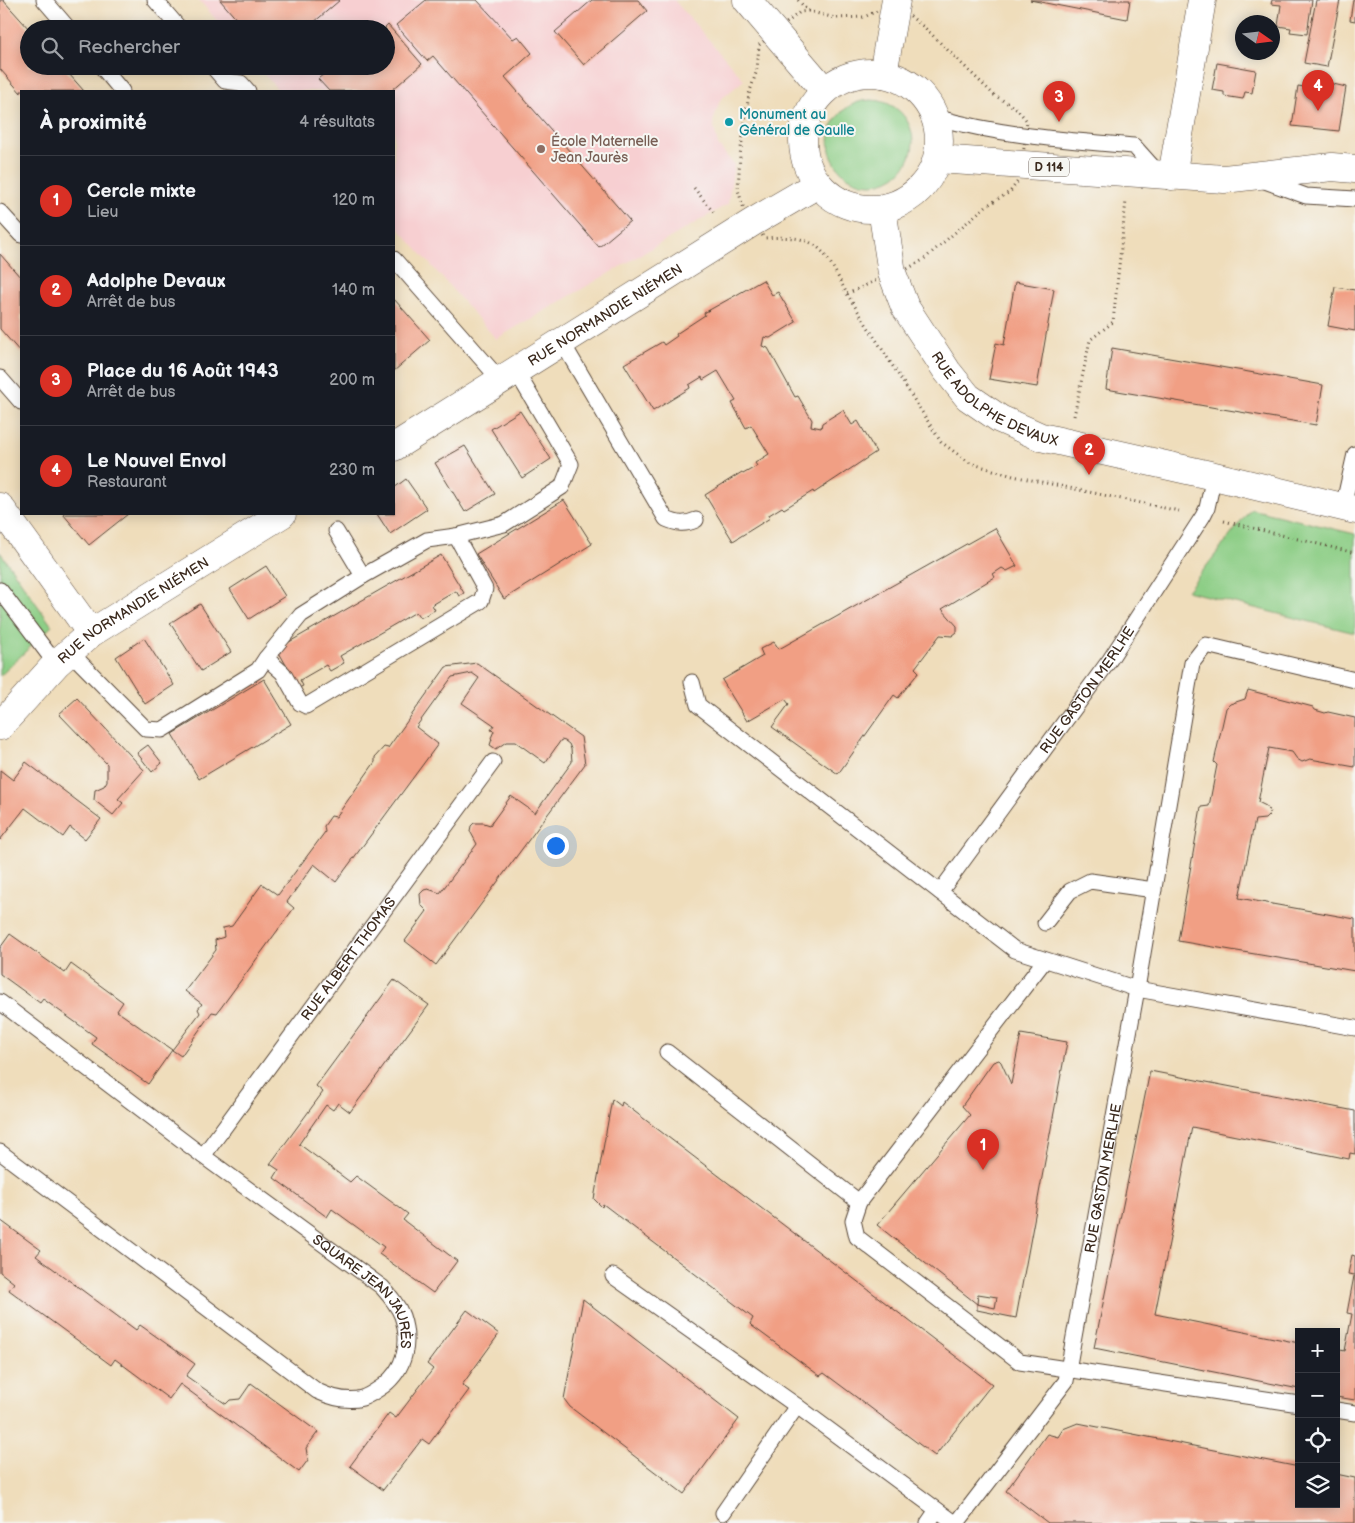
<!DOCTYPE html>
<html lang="fr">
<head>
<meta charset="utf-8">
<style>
	:root { --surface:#171b24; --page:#20242c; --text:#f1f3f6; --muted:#9ea1a6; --line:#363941; --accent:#d93025 }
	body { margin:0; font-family:"Balsamiq Sans",sans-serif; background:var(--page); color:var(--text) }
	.controls { position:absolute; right:15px; bottom:15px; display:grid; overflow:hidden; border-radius:0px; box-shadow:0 2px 12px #0003 }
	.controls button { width:45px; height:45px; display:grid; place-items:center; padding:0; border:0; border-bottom:1px solid var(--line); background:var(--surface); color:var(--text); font:25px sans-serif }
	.compass { position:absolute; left:1235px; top:15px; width:45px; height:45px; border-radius:50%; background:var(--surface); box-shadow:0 2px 12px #0003; rotate:104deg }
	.you { position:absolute; left:555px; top:845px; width:18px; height:18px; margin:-12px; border:4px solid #fff; border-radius:50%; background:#1a73e8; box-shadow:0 0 0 8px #1a73e833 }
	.badge { display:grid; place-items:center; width:32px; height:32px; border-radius:50%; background:var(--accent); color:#fff; font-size:16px; font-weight:700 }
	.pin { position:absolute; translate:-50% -41px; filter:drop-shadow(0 1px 2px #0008) }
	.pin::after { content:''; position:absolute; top:26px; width:18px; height:15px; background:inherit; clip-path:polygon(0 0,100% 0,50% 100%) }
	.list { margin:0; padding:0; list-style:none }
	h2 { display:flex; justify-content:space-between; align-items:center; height:65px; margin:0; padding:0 20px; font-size:21px }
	h2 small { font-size:16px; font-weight:400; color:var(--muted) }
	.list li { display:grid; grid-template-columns:32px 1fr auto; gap:15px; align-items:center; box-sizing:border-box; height:90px; padding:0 20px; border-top:1px solid var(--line) }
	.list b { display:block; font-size:19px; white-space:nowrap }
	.list p { margin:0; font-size:16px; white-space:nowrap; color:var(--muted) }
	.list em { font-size:16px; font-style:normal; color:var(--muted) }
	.icon { flex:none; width:28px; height:28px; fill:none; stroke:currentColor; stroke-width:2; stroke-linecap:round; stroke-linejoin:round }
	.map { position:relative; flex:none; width:1355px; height:1523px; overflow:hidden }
	.search { position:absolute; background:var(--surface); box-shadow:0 2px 12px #0003; left:20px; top:20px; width:375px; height:55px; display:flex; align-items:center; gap:12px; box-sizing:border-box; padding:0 18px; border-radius:28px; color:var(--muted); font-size:19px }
	.panel { position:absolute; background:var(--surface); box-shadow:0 2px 12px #0003; left:20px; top:90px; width:375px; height:425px; border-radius:0px }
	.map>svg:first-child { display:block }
	.built { fill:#f7cfd1 }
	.green { fill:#8dce86; stroke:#647c52 }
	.building { fill:#f19f84 }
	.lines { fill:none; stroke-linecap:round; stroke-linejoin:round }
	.lane-casing { stroke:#564536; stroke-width:17 }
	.street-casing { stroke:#564536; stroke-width:29 }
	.primary-casing { stroke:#564536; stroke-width:29 }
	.path { stroke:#564536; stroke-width:3; stroke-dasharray:1 4; stroke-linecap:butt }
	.lane { stroke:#fff; stroke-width:15 }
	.street { stroke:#fff; stroke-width:28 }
	.primary { stroke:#fff; stroke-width:28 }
	.culture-dot { fill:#0f9aa8; stroke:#f6f6f2; stroke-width:2 }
	.education-dot { fill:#8d6e63; stroke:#f6f6f2; stroke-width:2 }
	.labels { text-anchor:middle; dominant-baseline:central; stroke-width:4; stroke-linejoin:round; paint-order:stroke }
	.shield { fill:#f6f6f2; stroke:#73675e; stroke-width:1 }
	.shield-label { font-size:12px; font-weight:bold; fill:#3b2a1e }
	.culture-label { font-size:14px; fill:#0d838f; stroke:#f6f6f2; text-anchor:start }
	.education-label { font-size:14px; fill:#785e54; stroke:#f6f6f2; text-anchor:start }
	.street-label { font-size:14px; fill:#3b2a1e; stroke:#f6f6f2 }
</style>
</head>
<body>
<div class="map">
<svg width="1355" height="1523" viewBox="0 0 1355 1523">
	<rect width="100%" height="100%" fill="#f6f6f2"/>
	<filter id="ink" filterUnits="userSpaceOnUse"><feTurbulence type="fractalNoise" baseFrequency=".02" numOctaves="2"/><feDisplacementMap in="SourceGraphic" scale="10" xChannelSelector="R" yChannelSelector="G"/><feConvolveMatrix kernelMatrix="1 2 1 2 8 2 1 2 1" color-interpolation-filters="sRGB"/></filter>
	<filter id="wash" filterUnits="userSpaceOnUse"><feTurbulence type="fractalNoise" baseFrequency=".0096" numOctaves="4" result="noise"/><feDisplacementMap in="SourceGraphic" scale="20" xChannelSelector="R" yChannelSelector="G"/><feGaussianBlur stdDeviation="1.12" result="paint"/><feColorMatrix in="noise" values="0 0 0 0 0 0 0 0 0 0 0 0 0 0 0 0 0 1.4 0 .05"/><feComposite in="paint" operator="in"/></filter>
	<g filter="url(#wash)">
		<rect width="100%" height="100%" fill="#efddbb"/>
		<path class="built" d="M 199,0 L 674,0 L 744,80 L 720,100 L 713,122 L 718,145 L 734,165 L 728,204 L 496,339 L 394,223 L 394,91 L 279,91 L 257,66 L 386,66 L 386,29 L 224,29 Z"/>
		<path class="green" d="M829 142a42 42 0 1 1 84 0a42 42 0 1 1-84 0Z
			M 1251,509 L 1355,534 L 1355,633 L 1187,591 Z
			M 0,552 L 52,626 L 0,676 Z"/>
		<g id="blocks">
			<path class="building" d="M 0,0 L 3,0 L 29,29 L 29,66 L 62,66 L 84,91 L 21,91 L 21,93 L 0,69 Z
				M 220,0 L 340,0 L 306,29 L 245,29 Z
				M 426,0 L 477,0 L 513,39 L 518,36 L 532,53 L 505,77 L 630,221 L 599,247 L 433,56 L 427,61 L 396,25 Z
				M 592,0 L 638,0 L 647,11 L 584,65 L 555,32 Z
				M 1030,0 L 1130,0 L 1127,19 Z
				M 1272,0 L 1312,0 L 1307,34 L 1290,32 L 1291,28 L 1278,26 L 1281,5 L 1271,4 Z
				M 1316,0 L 1340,0 L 1327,67 L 1304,63 Z
				M 1353,0 L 1355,0 L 1355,21 L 1350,20 Z
				M 388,25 L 422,64 L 391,91 L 329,91 L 318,79 L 333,66 L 386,66 L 386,29 L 384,29 Z
				M 1217,63 L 1256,70 L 1252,93 L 1245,92 L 1243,99 L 1224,96 L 1224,92 L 1212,90 Z
				M 1329,83 L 1346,87 L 1339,131 L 1292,126 L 1298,86 L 1328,91 Z
				M 0,254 L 21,278 L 21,353 L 0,329 Z
				M 763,280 L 772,295 L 778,292 L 796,322 L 770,338 L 764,337 L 762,346 L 768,348 L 795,397 L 798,396 L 812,420 L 811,426 L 821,428 L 822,423 L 843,410 L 852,425 L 858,421 L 876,452 L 814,493 L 813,491 L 784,509 L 782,507 L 769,515 L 770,518 L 733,541 L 705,495 L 742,472 L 743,474 L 757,466 L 755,463 L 769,454 L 751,425 L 746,428 L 732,403 L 736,401 L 718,371 L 703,380 L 702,377 L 689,385 L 690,388 L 653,411 L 624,364 L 662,342 L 664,345 L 677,336 L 676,334 L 705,315 L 704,313 Z
				M 1015,282 L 1054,289 L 1037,387 L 989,379 L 996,343 L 1004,345 Z
				M 1335,287 L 1355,290 L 1355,331 L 1328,326 Z
				M 394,299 L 430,340 L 394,371 Z
				M 1112,348 L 1323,385 L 1316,425 L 1106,389 Z
				M 520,411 L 551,459 L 522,478 L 491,429 Z
				M 465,446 L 495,494 L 465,512 L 435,463 Z
				M 406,479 L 427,509 L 390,534 L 377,514 L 394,514 L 394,488 Z
				M 564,500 L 592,544 L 504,599 L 476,554 Z
				M 63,514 L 128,514 L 89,545 Z
				M 995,528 L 1017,566 L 1007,571 L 1002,568 L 993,574 L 995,577 L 942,609 L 957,626 L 957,632 L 952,636 L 940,635 L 915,668 L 919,672 L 898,698 L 894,695 L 838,774 L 772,727 L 789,704 L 785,699 L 747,721 L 722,680 L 763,656 L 760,649 L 774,642 L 779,649 Z
				M 441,555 L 464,593 L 459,596 L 456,591 L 432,605 L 435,610 L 420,618 L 416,612 L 340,656 L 344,663 L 330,671 L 326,665 L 300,680 L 303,686 L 299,688 L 277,649 Z
				M 266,566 L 285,596 L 249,619 L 230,589 Z
				M 200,604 L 231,652 L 201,671 L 170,623 Z
				M 144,638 L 174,685 L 145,704 L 116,657 Z
				M 477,663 L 581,737 L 585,764 L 436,965 L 405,941 L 427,911 L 421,905 L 420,894 L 424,890 L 428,889 L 440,893 L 477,844 L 470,831 L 471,826 L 474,823 L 484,823 L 490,825 L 511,796 L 535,813 L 572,762 L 571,749 L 569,744 L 565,741 L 561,740 L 545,763 L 516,742 L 506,742 L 496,749 L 490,745 L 492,739 L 491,738 L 494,731 L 491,730 L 494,725 L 462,703 L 479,678 L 472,673 L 452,677 L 416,727 L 438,744 L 336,882 L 314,864 L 287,902 L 294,908 L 217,1013 L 212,1012 L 181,1056 L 172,1050 L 200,1013 L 198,1009 L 202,1004 L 185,991 L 216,950 L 215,940 L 224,937 L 223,928 L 232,926 L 262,884 L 278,895 L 325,832 L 324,826 L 331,816 L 336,817 L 375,762 L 375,757 L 384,747 L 388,748 L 446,667 Z
				M 264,679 L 291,724 L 199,779 L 172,734 Z
				M 1248,690 L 1313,707 L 1315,710 L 1325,713 L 1328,712 L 1355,718 L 1355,767 L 1310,759 L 1302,762 L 1297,759 L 1292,752 L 1269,748 L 1258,802 L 1266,806 L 1270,812 L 1269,815 L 1265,819 L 1255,820 L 1239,898 L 1355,919 L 1355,971 L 1178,941 L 1201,807 L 1209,806 L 1217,765 L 1214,762 L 1226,708 L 1230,704 L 1245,699 Z
				M 77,698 L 144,770 L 118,799 L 123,803 L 113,815 L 94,800 L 95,790 L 104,786 L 107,781 L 107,764 L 59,714 Z
				M 148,745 L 162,763 L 152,772 L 137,753 Z
				M 26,762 L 101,819 L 85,839 L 70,827 L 63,837 L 25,808 L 0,840 L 0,770 L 13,780 Z
				M 10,934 L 65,973 L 71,964 L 123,1002 L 117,1011 L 172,1050 L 148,1084 L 92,1044 L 96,1037 L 43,999 L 40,1003 L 0,974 L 0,948 Z
				M 394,980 L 429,1005 L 350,1112 L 338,1103 L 333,1110 L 326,1105 L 299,1144 L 350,1182 L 356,1176 L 408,1214 L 403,1220 L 457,1261 L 433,1293 L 379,1254 L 384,1247 L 332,1209 L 327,1217 L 274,1178 L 279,1170 L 270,1164 L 323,1092 L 316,1086 Z
				M 1021,1034 L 1067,1042 L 1016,1318 L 977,1310 L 977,1304 L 995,1308 L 997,1297 L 978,1294 L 977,1304 L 877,1225 L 970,1115 L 962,1106 L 993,1062 L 999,1060 L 1001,1062 L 1011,1084 Z
				M 1150,1071 L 1355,1111 L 1355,1154 L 1350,1153 L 1349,1159 L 1192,1127 L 1155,1314 L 1299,1343 L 1299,1389 L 1094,1348 Z
				M 612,1099 L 621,1106 L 622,1102 L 992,1384 L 935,1456 L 824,1373 L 820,1376 L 752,1326 L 750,1324 L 753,1318 L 603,1204 L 602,1207 L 594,1199 Z
				M 0,1220 L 41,1250 L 36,1256 L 136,1330 L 140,1325 L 195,1364 L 186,1376 L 226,1404 L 230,1400 L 240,1399 L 251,1383 L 318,1432 L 306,1448 L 308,1460 L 299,1472 L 180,1384 L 169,1399 L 115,1359 L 111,1365 L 9,1290 L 14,1283 L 0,1272 Z
				M 1352,1255 L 1355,1256 L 1355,1275 L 1348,1274 Z
				M 1354,1276 L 1355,1276 L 1355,1400 L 1336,1397 L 1336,1349 L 1345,1351 L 1352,1314 L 1347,1313 Z
				M 583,1299 L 739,1419 L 684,1494 L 570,1407 L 564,1399 Z
				M 467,1310 L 499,1334 L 462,1385 L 469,1390 L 429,1444 L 422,1439 L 383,1490 L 350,1466 L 389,1413 L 396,1418 L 433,1369 L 427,1364 Z
				M 1078,1423 L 1299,1467 L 1299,1504 L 1336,1504 L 1336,1474 L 1355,1478 L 1355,1523 L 1198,1523 L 1190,1522 L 1189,1523 L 1048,1523 L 1006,1491 L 1047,1434 L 1058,1437 L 1063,1429 Z"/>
		</g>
	</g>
	<g filter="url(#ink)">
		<use href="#blocks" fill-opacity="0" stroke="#564536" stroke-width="1"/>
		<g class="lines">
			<defs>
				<g id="lane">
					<path d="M 44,0 L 69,29"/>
					<path d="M 155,0 L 180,29"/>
					<path d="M 101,66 L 122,91"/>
					<path d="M 212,66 L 225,81 L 241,83 L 248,91"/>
					<path d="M 935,117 C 1002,136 1066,140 1134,146 L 1159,174"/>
					<path d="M 1262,180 L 1306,196 L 1355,199"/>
					<path d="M 0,212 L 21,235"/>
					<path d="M 394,259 L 501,381"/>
					<path d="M 562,342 L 666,519 C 678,524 684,525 696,520"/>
					<path d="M 0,378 L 21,402"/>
					<path d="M 1343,507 L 1355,454"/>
					<path d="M 336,531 L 363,576"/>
					<path d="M 0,590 L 56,664"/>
					<path d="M 70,652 L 146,729 L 162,730 L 258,670 L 266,658 L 301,615 L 363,576 L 427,540 L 456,536 L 504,524 L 562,487 L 571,464 L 516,371"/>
					<path d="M 266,658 L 283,673 L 300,703 L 306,706 L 481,601 L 485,589 L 456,536"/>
					<path d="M 692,682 L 698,705 L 1015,950 L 1137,989 L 1355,1028"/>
					<path id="s1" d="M 940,892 L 1109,661 L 1203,516 L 1207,508 L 1214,476"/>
					<path d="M 1045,923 L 1070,891 L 1090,881 L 1154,890"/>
					<path d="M 1045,960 L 859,1202 L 853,1220 L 857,1237 L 1020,1362 L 1299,1404"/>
					<path id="s2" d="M 0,1002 L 203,1156 L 382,1287 C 390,1296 398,1305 402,1316 C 411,1343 405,1369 383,1386 C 377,1390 369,1396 362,1398 C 348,1402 330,1397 317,1391 L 0,1152"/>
					<path d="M 667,1052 L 859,1202"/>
					<path id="s3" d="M 203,1156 L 493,762"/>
					<path d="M 613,1276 L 797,1406 L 955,1523"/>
					<path d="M 1336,1410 L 1355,1413"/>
					<path d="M 723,1513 L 797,1406"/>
					<path d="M 928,1523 L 937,1510"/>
					<path id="s4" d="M 957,1523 L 1066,1381 L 1137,989 L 1192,663 L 1206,645 L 1355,680"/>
				</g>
				<g id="street">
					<path d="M 883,74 L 896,0"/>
					<path d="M 1172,176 L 1202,0"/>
					<path id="s5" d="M 882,209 L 892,273 L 905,307 L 947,371 L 968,397 L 1000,419 L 1041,437 L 1214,476 L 1355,510"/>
					<path id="s6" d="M 394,447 L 753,222 L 818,184"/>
					<path d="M 0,507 L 91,633"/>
					<path id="s7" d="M 0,726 L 56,664 L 91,633 L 282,514"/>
				</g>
				<path id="primary" d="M 747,0 L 824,90
					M803 141a68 68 0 1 1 136 0a68 68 0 1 1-136 0Z
					M 938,159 L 1224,179 L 1332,167 L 1355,169"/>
			</defs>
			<use href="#lane" class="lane-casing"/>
			<use href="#street" class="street-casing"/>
			<use href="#primary" class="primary-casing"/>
			<path class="path" d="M 798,0 L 808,11
				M 808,11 L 835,18 L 864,17 L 877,11 L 909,15 L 925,28 L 994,95 L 1017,109 L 1027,121 L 1022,165 L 1018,181 L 1010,192 L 986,206 L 923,260 L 907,269 L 892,273 L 847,294 C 823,248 820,234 764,238 L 743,206 L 738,190 L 740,155 L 749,94 L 757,70 L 759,45 L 800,12 Z
				M 694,188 L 714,213
				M 847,294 L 941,442 L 970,463 L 1013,476 L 1179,511
				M 1074,416 L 1090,340 L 1113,322 L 1126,201
				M 1224,521 L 1355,553"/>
			<use href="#lane" class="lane"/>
			<use href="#street" class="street"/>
			<use href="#primary" class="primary"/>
		</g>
	</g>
	<circle class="culture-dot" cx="729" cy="122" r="5"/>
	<circle class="education-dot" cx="541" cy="149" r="5"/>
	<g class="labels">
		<rect class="shield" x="1029" y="157.5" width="40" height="19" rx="4"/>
		<g class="shield-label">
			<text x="1049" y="167">D 114</text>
		</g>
		<g class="culture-label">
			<text x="739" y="114">Monument au<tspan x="739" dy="16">Général de Gaulle</tspan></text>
		</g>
		<g class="education-label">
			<text x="551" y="141">École Maternelle<tspan x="551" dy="16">Jean Jaurès</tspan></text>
		</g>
		<g class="street-label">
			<text stroke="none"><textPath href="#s6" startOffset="249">RUE NORMANDIE NIÉMEN</textPath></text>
			<text stroke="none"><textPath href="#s5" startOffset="234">RUE ADOLPHE DEVAUX</textPath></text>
			<text stroke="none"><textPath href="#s7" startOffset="178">RUE NORMANDIE NIÉMEN</textPath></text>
			<text stroke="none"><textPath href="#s1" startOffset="250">RUE GASTON MERLHE</textPath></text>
			<text stroke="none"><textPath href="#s3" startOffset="245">RUE ALBERT THOMAS</textPath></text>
			<text stroke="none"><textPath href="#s4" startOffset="385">RUE GASTON MERLHE</textPath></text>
			<text stroke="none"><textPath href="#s2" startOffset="469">SQUARE JEAN JAURÈS</textPath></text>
		</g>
	</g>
</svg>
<div class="controls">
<button>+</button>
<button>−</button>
<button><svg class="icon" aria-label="locate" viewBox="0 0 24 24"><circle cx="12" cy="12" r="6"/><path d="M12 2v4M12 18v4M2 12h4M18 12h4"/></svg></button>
<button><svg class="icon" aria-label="layers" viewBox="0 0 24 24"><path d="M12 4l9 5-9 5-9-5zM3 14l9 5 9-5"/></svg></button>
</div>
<svg class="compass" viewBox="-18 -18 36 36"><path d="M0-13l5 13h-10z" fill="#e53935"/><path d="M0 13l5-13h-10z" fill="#9ea1a6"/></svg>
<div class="you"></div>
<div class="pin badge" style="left:983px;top:1170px">1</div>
<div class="pin badge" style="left:1089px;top:475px">2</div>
<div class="pin badge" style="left:1059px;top:122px">3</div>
<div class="pin badge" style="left:1318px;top:111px">4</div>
<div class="search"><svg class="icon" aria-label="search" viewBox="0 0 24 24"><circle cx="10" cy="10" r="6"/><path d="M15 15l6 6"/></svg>Rechercher</div>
<section class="panel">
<h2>À proximité<small>4 résultats</small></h2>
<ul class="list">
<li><span class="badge">1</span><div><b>Cercle mixte</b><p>Lieu</p></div><em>120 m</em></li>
<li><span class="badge">2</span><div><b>Adolphe Devaux</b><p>Arrêt de bus</p></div><em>140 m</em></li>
<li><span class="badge">3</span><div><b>Place du 16 Août 1943</b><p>Arrêt de bus</p></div><em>200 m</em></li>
<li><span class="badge">4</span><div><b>Le Nouvel Envol</b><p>Restaurant</p></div><em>230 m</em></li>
</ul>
</section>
</div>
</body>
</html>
